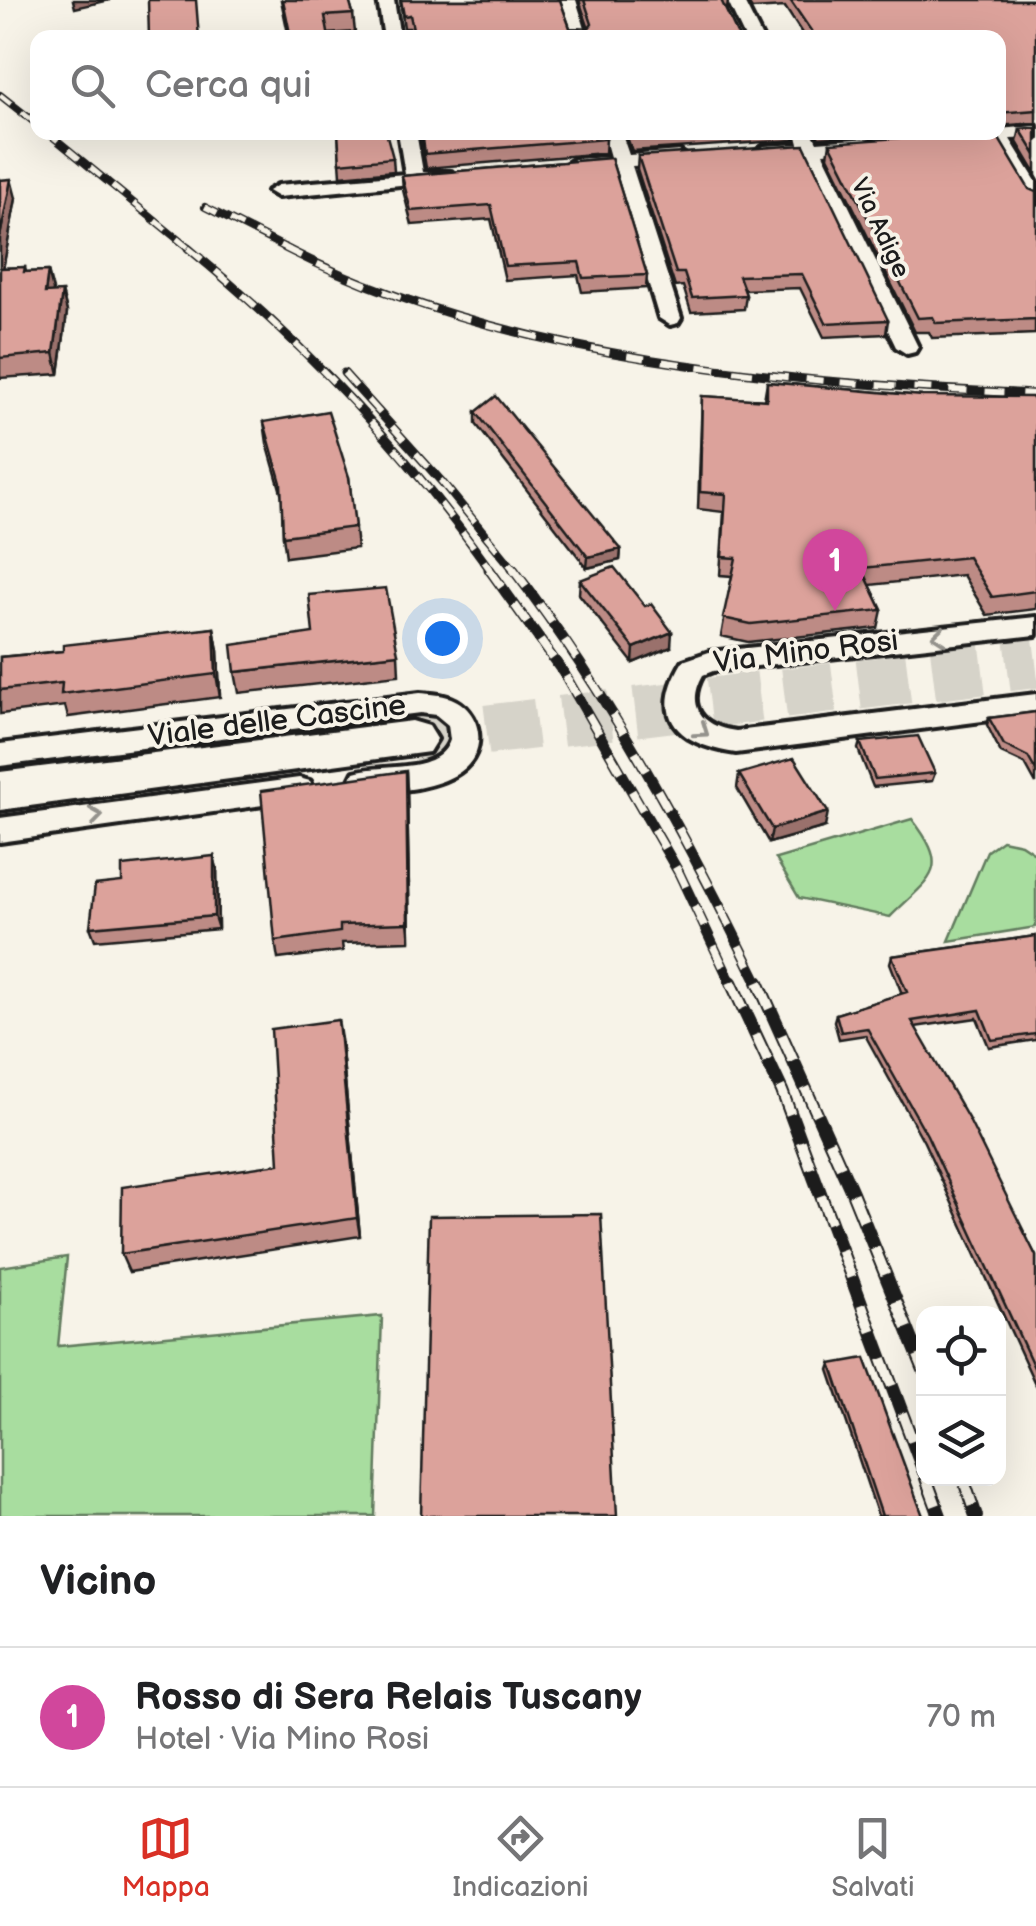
<!DOCTYPE html>
<html lang="it">
<head>
<meta charset="utf-8">
<style>
	:root { --surface:#fff; --page:#f6f6f6; --text:#202124; --muted:#757577; --line:#e0e0e0; --accent:#d93025 }
	body { margin:0; font-family:"Balsamiq Sans",sans-serif; background:var(--page); color:var(--text) }
	.controls { position:absolute; right:30px; bottom:30px; display:grid; overflow:hidden; border-radius:20px; box-shadow:0 10px 40px #0002 }
	.controls button { width:90px; height:90px; display:grid; place-items:center; padding:0; border:0; border-bottom:2px solid var(--line); background:var(--surface); color:var(--text); font:50px sans-serif }
	.you { position:absolute; left:442px; top:638px; width:35px; height:35px; margin:-25px; border:8px solid #fff; border-radius:50%; background:#1a73e8; box-shadow:0 0 0 15px #1a73e833 }
	.badge { display:grid; place-items:center; width:65px; height:65px; border-radius:50%; background:var(--accent); color:#fff; font-size:32px; font-weight:700 }
	.pin { position:absolute; translate:-50% -82px; filter:drop-shadow(0 2px 5px #0008) }
	.pin::after { content:''; position:absolute; top:52px; width:35px; height:30px; background:inherit; clip-path:polygon(0 0,100% 0,50% 100%) }
	.list { margin:0; padding:0; list-style:none }
	h2 { display:flex; justify-content:space-between; align-items:center; height:130px; margin:0; padding:0 40px; font-size:42px }
	h2 small { font-size:32px; font-weight:400; color:var(--muted) }
	.list li { display:grid; grid-template-columns:65px 1fr auto; gap:30px; align-items:center; box-sizing:border-box; height:140px; padding:0 40px; border-top:2px solid var(--line) }
	.list b { display:block; font-size:38px; white-space:nowrap }
	.list p { margin:0; font-size:32px; white-space:nowrap; color:var(--muted) }
	.list em { font-size:32px; font-style:normal; color:var(--muted) }
	.icon { flex:none; width:55px; height:55px; fill:none; stroke:currentColor; stroke-width:2; stroke-linecap:round; stroke-linejoin:round }
	.map { position:relative; flex:none; width:1036px; height:1516px; overflow:hidden }
	.search { position:absolute; background:var(--surface); box-shadow:0 10px 40px #0002; left:30px; right:30px; top:30px; height:110px; display:flex; align-items:center; gap:25px; box-sizing:border-box; padding:0 35px; border-radius:20px; color:var(--muted); font-size:38px }
	.sheet { height:270px; background:var(--surface) }
	nav { display:flex; justify-content:space-around; align-items:center; box-sizing:border-box; height:140px; border-top:2px solid var(--line); background:var(--surface); font-size:28px; color:var(--muted) }
	nav a { display:grid; justify-items:center; gap:5px }
	nav .on { color:var(--accent) }
	.map>svg:first-child { display:block }
	.green { fill:#a8dd9f; stroke:#627c5e; stroke-width:2.5 }
	.lines { fill:none; stroke-linecap:round; stroke-linejoin:round }
	.primary-tunnel { stroke:#d6d3c9; stroke-width:50; stroke-dasharray:50 25; stroke-linecap:butt }
	.minor-casing { stroke:#1c1c1c; stroke-width:8 }
	.primary-casing { stroke:#1c1c1c; stroke-width:8 }
	.minor { fill:#f7f3e8; fill-rule:evenodd }
	.primary { fill:#f7f3e8; fill-rule:evenodd }
	.rail-far3-casing { stroke:#1c1c1c; stroke-width:8 }
	.rail-far2-casing { stroke:#1c1c1c; stroke-width:9 }
	.rail-far1-casing { stroke:#1c1c1c; stroke-width:11 }
	.rail-casing { stroke:#1c1c1c; stroke-width:14 }
	.rail-far3 { stroke:#f7f3e8; stroke-width:5; stroke-dasharray:14; stroke-linecap:butt }
	.rail-far2 { stroke:#f7f3e8; stroke-width:6; stroke-dasharray:18; stroke-linecap:butt }
	.rail-far1 { stroke:#f7f3e8; stroke-width:8; stroke-dasharray:22; stroke-linecap:butt }
	.rail { stroke:#f7f3e8; stroke-width:10; stroke-dasharray:29; stroke-linecap:butt }
	.wall { fill:#bd8b85; stroke:#1c1c1c; stroke-width:2.5 }
	.shaded-wall { fill:#9a716c; stroke:#1c1c1c; stroke-width:2.5 }
	.building { fill:#dca29b; stroke:#1c1c1c; stroke-width:2.5 }
	.oneway { stroke:#94928c }
	.labels { text-anchor:middle; dominant-baseline:central; stroke-width:8; stroke-linejoin:round; paint-order:stroke }
	.far-street-label { font-size:25px; fill:#1c1c1c; stroke:#f7f3e8 }
	.street-label { font-size:30px; fill:#1c1c1c; stroke:#f7f3e8 }
</style>
</head>
<body>
<div class="map">
<svg width="1036" height="1516" viewBox="0 0 1036 1516">
	<rect width="100%" height="100%" fill="#f7f3e8"/>
	<filter id="ink" filterUnits="userSpaceOnUse"><feTurbulence type="fractalNoise" baseFrequency=".01" numOctaves="2"/><feDisplacementMap in="SourceGraphic" scale="20" xChannelSelector="R" yChannelSelector="G"/><feConvolveMatrix kernelMatrix="1 2 1 2 8 2 1 2 1" color-interpolation-filters="sRGB"/></filter>
	<g filter="url(#ink)">
		<path class="green" d="M 912,819 C 953,872 930,877 890,917 L 799,898 L 776,859 Z
			M 1002,840 L 1021,844 L 1036,854 L 1036,927 L 949,941 L 987,851 Z
			M 67,1257 L 58,1346 L 382,1316 L 375,1516 L 0,1516 L 0,1267 Z"/>
		<g class="lines">
			<path class="primary-tunnel" d="M 412,739 L 1036,663"/>
			<defs>
				<path id="minor" d="M 378,0 L 394,0 L 400,38 L 384,38 Z
					M 560,0 L 576,0 L 588,38 L 572,38 Z
					M 727,0 L 743,0 L 762,38 L 745,38 Z
					M 1036,126 L 1036,138 L 1010,139 L 1036,181 L 1036,203 L 1029,201 L 993,140 L 959,143 L 950,137 L 955,132 L 998,132 L 998,129 Z
					M 398,132 L 416,132 L 423,172 L 451,172 L 451,180 L 278,197 L 268,191 L 278,185 L 405,174 Z
					M 603,132 L 621,132 L 629,155 L 679,151 L 688,157 L 679,163 L 632,166 L 681,318 L 678,323 L 670,325 L 659,318 L 614,168 L 575,171 L 565,165 L 575,159 L 610,157 Z
					M 796,132 L 812,132 L 817,142 L 868,138 L 877,144 L 868,150 L 823,153 L 918,347 L 915,352 L 907,354 L 896,347 L 804,155 L 764,158 L 755,152 L 764,146 L 799,144 Z
					M 1036,617 L 1036,635 L 713,671 L 703,675 C 685,707 703,727 736,731 L 1036,694 L 1036,714 L 736,753 C 677,744 649,717 683,661 L 709,652 Z
					M 420,693 C 430,694 441,694 451,698 C 482,710 489,752 460,772 C 436,789 382,796 354,788 L 350,780 L 354,772 C 383,763 438,775 450,740 L 448,725 L 436,715 L 420,713 L 0,766 L 0,744 Z
					M 299,778 L 310,781 L 314,789 L 310,797 L 299,800 L 0,842 L 0,818 Z"/>
				<path id="primary" d="M 412,721 L 429,726 L 437,739 L 429,752 L 0,810 L 0,772 Z"/>
			</defs>
			<use href="#minor" class="minor-casing"/>
			<use href="#primary" class="primary-casing"/>
			<use href="#minor" class="minor"/>
			<use href="#primary" class="primary"/>
			<defs>
				<path id="rail-far3" d="M 0,95 L 38,125
					M 47,132 L 191,250
					M 205,207 L 290,250"/>
				<path id="rail-far2" d="M 188,248 C 302,341 406,451 491,571
					M 285,248 C 509,362 789,383 1036,394
					M 344,373 L 442,482 L 515,571"/>
				<path id="rail-far1" d="M 489,569 L 565,675 L 679,873 L 732,985
					M 513,569 C 611,697 688,840 759,985"/>
				<path id="rail" d="M 731,982 L 782,1091 L 924,1472
					M 758,982 L 852,1192 L 924,1370
					M 926,1478 L 940,1516
					M 963,1478 L 976,1516"/>
			</defs>
			<use href="#rail-far3" class="rail-far3-casing"/>
			<use href="#rail-far2" class="rail-far2-casing"/>
			<use href="#rail-far1" class="rail-far1-casing"/>
			<use href="#rail" class="rail-casing"/>
			<use href="#rail-far3" class="rail-far3"/>
			<use href="#rail-far2" class="rail-far2"/>
			<use href="#rail-far1" class="rail-far1"/>
			<use href="#rail" class="rail"/>
		</g>
		<path class="wall" d="M 281,0 L 349,0 L 353,14 L 355,32 L 328,34 L 329,38 L 289,38 Z
			M 400,0 L 560,0 L 570,28 L 589,29 L 579,0 L 728,0 L 727,10 L 726,10 L 739,38 L 413,38 L 411,28 L 404,28 Z
			M 746,0 L 1036,0 L 1036,123 L 998,126 L 998,38 L 805,38 L 785,7 L 752,9 Z
			M 1036,128 L 1036,174 L 1017,142 L 1020,129 Z
			M 338,132 L 393,158 L 394,171 L 341,176 Z
			M 420,132 L 604,132 L 606,139 L 605,153 L 426,168 Z
			M 625,132 L 795,132 L 794,140 L 632,151 Z
			M 815,132 L 902,132 L 819,138 Z
			M 830,143 L 1036,192 L 1035,334 L 932,338 L 929,332 L 915,332 L 828,156 Z
			M 638,156 L 888,320 L 886,334 L 824,337 L 800,288 L 744,290 L 746,295 L 744,309 L 691,312 L 683,286 L 675,287 L 637,169 Z
			M 611,158 L 647,275 L 646,288 L 582,292 L 578,275 L 505,280 L 491,219 L 412,225 L 403,190 L 402,176 Z
			M 0,180 L 16,198 L 3,268 L 25,267 L 26,272 L 48,271 L 52,293 L 62,292 L 67,312 L 59,374 L 0,378 Z
			M 767,382 L 922,396 L 1036,403 L 1036,609 L 987,615 L 963,575 L 870,585 L 882,610 L 878,628 L 748,642 L 721,636 L 732,576 L 720,575 L 724,512 L 698,509 L 702,396 L 764,400 Z
			M 476,412 L 621,549 L 620,560 L 587,568 L 476,424 Z
			M 264,422 L 349,477 L 357,548 L 286,557 L 283,536 L 282,496 L 267,443 Z
			M 580,580 L 645,606 L 671,647 L 633,663 L 579,594 Z
			M 214,628 L 218,651 L 220,697 L 68,717 L 65,706 L 0,714 L 0,657 L 63,651 Z
			M 398,654 L 399,675 L 239,693 L 235,672 Z
			M 1036,712 L 1036,784 L 1025,764 L 1001,753 L 987,725 L 989,718 Z
			M 860,742 L 935,773 L 932,781 L 873,787 L 858,749 Z
			M 739,774 L 825,827 L 769,843 L 737,788 Z
			M 407,790 L 410,941 L 342,943 L 343,951 L 278,959 L 275,941 Z
			M 214,856 L 217,869 L 218,929 L 95,940 L 90,927 Z
			M 1036,936 L 1036,1040 L 989,1047 L 977,1018 L 915,1027 L 1036,1256 L 1036,1386 L 924,1142 L 865,1035 L 839,1039 L 834,1021 L 836,1014 L 902,994 L 890,963 L 892,956 Z
			M 341,1040 L 360,1236 L 129,1272 L 121,1254 L 279,1164 Z
			M 831,1364 L 923,1516 L 878,1516 L 829,1370 Z"/>
		<path class="shaded-wall" d="M 73,0 L 110,0 L 75,8 Z
			M 11,179 L 16,198 L 0,286 L 0,237 Z
			M 48,271 L 53,290 L 50,313 L 45,293 Z
			M 62,292 L 67,312 L 59,374 L 54,353 Z
			M 621,549 L 620,560 L 587,568 L 588,557 Z
			M 214,628 L 218,651 L 220,697 L 216,674 Z
			M 672,632 L 671,647 L 633,663 L 634,648 Z
			M 406,771 L 407,790 L 410,941 L 408,923 Z
			M 828,812 L 825,827 L 769,843 L 772,829 Z
			M 214,856 L 217,869 L 218,929 L 214,916 Z
			M 338,1020 L 341,1040 L 360,1236 L 357,1218 Z"/>
		<path class="building" d="M 148,0 L 196,0 L 199,38 L 149,38 Z
			M 283,0 L 349,0 L 353,14 L 325,16 L 329,38 L 291,38 Z
			M 401,0 L 560,0 L 570,28 L 588,29 L 592,24 L 584,0 L 721,0 L 739,38 L 415,38 L 410,15 L 404,16 Z
			M 790,0 L 1036,0 L 1036,110 L 998,113 L 998,38 L 816,38 Z
			M 1036,128 L 1036,155 L 1020,129 Z
			M 338,132 L 386,132 L 393,158 L 340,163 Z
			M 422,132 L 604,132 L 606,139 L 425,154 Z
			M 630,132 L 704,132 L 632,138 Z
			M 979,132 L 995,132 L 1029,189 L 1036,192 L 1036,306 L 1034,307 L 1036,312 L 1036,319 L 936,323 L 933,317 L 918,318 L 830,143 Z
			M 804,145 L 888,320 L 826,323 L 802,274 L 739,276 L 746,295 L 692,298 L 684,273 L 676,273 L 638,156 Z
			M 611,158 L 647,275 L 583,278 L 579,262 L 505,266 L 491,205 L 411,211 L 402,176 Z
			M 11,179 L 0,237 L 0,180 Z
			M 25,267 L 24,272 L 48,271 L 45,293 L 62,292 L 54,353 L 0,358 L 0,268 Z
			M 767,382 L 922,396 L 1032,397 L 1036,403 L 1036,591 L 992,597 L 968,557 L 862,568 L 882,610 L 751,624 L 723,618 L 736,558 L 722,557 L 726,494 L 700,492 L 702,396 L 767,400 Z
			M 496,396 L 621,549 L 588,557 L 476,412 Z
			M 328,411 L 349,477 L 355,527 L 283,536 L 281,483 L 264,422 Z
			M 614,567 L 645,606 L 651,604 L 672,632 L 634,648 L 580,580 Z
			M 386,588 L 398,654 L 235,672 L 232,645 L 313,633 L 309,595 Z
			M 214,628 L 216,674 L 61,694 L 62,683 L 0,690 L 0,657 L 63,651 L 63,645 Z
			M 1036,712 L 1036,771 L 1028,757 L 1004,745 L 989,718 Z
			M 918,736 L 935,773 L 875,779 L 860,742 Z
			M 794,758 L 828,812 L 772,829 L 739,774 Z
			M 406,771 L 408,923 L 340,925 L 340,932 L 275,941 L 261,791 Z
			M 214,856 L 214,916 L 90,927 L 95,885 L 122,882 L 122,866 Z
			M 1036,936 L 1036,1034 L 992,1040 L 980,1010 L 912,1021 L 968,1118 L 1036,1256 L 1036,1372 L 927,1135 L 867,1028 L 841,1032 L 836,1014 L 907,992 L 892,956 Z
			M 338,1020 L 357,1218 L 121,1254 L 122,1187 L 279,1164 L 271,1029 Z
			M 601,1214 L 617,1516 L 421,1516 L 429,1216 Z
			M 865,1358 L 923,1516 L 882,1516 L 831,1364 Z"/>
		<defs><path id="oneway-chevron" d="M-2-3.5L2.5 0L-2 3.5" fill="none" stroke-width="1.6" stroke-linecap="round" stroke-linejoin="round" transform="scale(2.5)"/></defs>
		<g class="oneway">
			<use href="#oneway-chevron" transform="translate(939 636) rotate(174)"/>
			<use href="#oneway-chevron" transform="translate(702 731) rotate(35)"/>
			<use href="#oneway-chevron" transform="translate(96 816) rotate(-8)"/>
		</g>
	</g>
	<g class="labels">
		<g class="far-street-label">
			<text transform="translate(880 228) rotate(65)">Via Adige</text>
		</g>
		<g class="street-label">
			<text transform="translate(806 652) rotate(-7)">Via Mino Rosi</text>
			<text transform="translate(277 721) rotate(-7)">Viale delle Cascine</text>
		</g>
	</g>
</svg>
<div class="controls">
<button><svg class="icon" aria-label="locate" viewBox="0 0 24 24"><circle cx="12" cy="12" r="6"/><path d="M12 2v4M12 18v4M2 12h4M18 12h4"/></svg></button>
<button><svg class="icon" aria-label="layers" viewBox="0 0 24 24"><path d="M12 4l9 5-9 5-9-5zM3 14l9 5 9-5"/></svg></button>
</div>
<div class="you"></div>
<div class="pin badge" style="left:835px;top:611px;background:#d1479c">1</div>
<div class="search"><svg class="icon" aria-label="search" viewBox="0 0 24 24"><circle cx="10" cy="10" r="6"/><path d="M15 15l6 6"/></svg>Cerca qui</div>
</div>
<section class="sheet">
<h2>Vicino<small></small></h2>
<ul class="list">
<li><span class="badge" style="background:#d1479c">1</span><div><b>Rosso di Sera Relais Tuscany</b><p>Hotel · Via Mino Rosi</p></div><em>70 m</em></li>
</ul>
</section>
<nav>
<a class="on"><svg class="icon" aria-label="map" viewBox="0 0 24 24"><path d="M3 6l6-2 6 2 6-2v14l-6 2-6-2-6 2zM9 4v14M15 6v14"/></svg>Mappa</a>
<a><svg class="icon" aria-label="directions" viewBox="0 0 24 24"><path d="M12 3l9 9-9 9-9-9zM9 14v-3h6M13 9l2 2-2 2"/></svg>Indicazioni</a>
<a><svg class="icon" aria-label="saved" viewBox="0 0 24 24"><path d="M7 4h10v16l-5-4-5 4z"/></svg>Salvati</a>
</nav>
</body>
</html>
